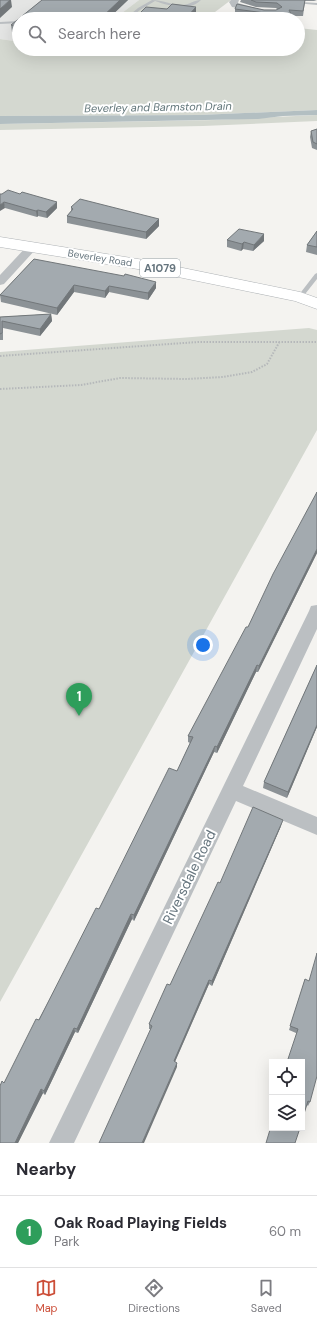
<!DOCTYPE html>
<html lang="en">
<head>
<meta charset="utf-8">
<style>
	:root { --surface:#fff; --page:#f2f2f3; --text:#2b2b33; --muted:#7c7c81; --line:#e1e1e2; --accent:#cc4e38 }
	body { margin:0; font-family:"DM Sans",sans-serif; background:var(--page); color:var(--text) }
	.controls { position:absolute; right:12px; bottom:12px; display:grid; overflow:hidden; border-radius:0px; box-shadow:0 4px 16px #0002 }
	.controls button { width:36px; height:36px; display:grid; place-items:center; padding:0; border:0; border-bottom:1px solid var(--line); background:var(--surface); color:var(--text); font:20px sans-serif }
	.you { position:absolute; left:203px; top:645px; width:14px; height:14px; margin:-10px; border:3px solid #fff; border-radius:50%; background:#1a73e8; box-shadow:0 0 0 6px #1a73e833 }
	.badge { display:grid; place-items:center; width:26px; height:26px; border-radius:50%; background:var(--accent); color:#fff; font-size:13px; font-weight:700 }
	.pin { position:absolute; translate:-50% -33px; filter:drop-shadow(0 1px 2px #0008) }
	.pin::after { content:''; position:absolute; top:21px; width:14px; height:12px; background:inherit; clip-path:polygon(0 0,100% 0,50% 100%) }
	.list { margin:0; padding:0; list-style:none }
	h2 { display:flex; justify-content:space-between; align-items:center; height:52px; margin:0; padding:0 16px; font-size:17px }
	h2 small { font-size:13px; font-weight:400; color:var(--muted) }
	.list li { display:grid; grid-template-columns:26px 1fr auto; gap:12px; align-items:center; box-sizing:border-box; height:72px; padding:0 16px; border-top:1px solid var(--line) }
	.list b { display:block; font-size:15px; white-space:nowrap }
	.list p { margin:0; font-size:13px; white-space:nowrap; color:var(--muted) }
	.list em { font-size:13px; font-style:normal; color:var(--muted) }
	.icon { flex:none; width:22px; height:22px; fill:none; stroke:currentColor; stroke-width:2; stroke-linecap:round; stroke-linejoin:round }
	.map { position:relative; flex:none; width:317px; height:1143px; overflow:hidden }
	.search { position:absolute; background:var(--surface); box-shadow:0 4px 16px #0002; left:12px; right:12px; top:12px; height:44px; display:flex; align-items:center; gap:10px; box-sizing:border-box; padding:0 14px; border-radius:22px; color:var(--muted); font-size:15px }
	.sheet { height:124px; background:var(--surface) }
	nav { display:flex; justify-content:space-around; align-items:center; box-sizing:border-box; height:56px; border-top:1px solid var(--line); background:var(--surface); font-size:11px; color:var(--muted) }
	nav a { display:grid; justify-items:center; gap:2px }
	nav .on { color:var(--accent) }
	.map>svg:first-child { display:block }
	.built { fill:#e4e5e4 }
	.green { fill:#d4d8d0 }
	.water { fill:#b3bfc2 }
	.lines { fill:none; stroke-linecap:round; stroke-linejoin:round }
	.primary-casing { stroke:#afb3b6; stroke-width:1 }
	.path { stroke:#b5b8ba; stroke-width:2; stroke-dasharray:1.5 1.5; stroke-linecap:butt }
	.lane { fill:#bbbfc2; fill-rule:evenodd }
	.street { fill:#bbbfc2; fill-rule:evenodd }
	.primary { fill:#fff; fill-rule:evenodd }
	.wall { fill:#8c9296 }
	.shaded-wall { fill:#72777a }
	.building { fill:#a3aaaf; stroke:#72777a }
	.labels { text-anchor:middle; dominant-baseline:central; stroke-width:4; stroke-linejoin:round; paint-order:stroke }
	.far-street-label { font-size:10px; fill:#66757e; stroke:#fff }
	.far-water-label { font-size:11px; font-style:italic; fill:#63777b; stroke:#fff }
	.shield { fill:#fff; stroke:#949ea5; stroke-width:1 }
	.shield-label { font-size:11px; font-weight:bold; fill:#66757e }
	.near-street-label { font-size:14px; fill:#66757e; stroke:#fff }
</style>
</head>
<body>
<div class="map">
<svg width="317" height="1143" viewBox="0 0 317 1143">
	<rect width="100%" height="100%" fill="#f4f3f0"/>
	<path class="built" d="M 0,0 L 139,0 L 114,19 L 19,19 L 19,37 L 14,41 L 0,39 Z"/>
	<path class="green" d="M 139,0 L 231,0 L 211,15 L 235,19 L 114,19 Z
		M 298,28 L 317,30 L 317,110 L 199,115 L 0,116 L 0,39 L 14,41 L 19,37 L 19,49 L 298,49 Z
		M 317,115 L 317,121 L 203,126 L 0,130 L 0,124 L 216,120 Z
		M 309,328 L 317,330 L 317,430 L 0,1002 L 0,352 Z"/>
	<path class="water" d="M 317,110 L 317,115 L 283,116 L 258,119 L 0,124 L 0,116 L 199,115 Z"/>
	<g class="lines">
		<defs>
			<path id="primary" d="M 0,237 L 144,260 L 300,292 L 317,298 L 317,309 L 295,301 L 144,270 L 0,247 Z"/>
		</defs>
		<use href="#primary" class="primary-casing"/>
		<path class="path" d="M 0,356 L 198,342 L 317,342
			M 0,389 L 81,385 L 120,378 L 187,379 L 223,377 L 252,372 L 267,364 L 280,341"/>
		<path class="lane" d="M 152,0 C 162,0 172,5 182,5 C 189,5 194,0 201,0 C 189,12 170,6 155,1 L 140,10 L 129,19 L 125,19 L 138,8 Z
			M 271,0 L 317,3 L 317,5 L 273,1 Z
			M 19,21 L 19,23 L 0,24 L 0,22 Z
			M 81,49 L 86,49 L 78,55 L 76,55 L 76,53 Z
			M 317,273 L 317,279 L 302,298 L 298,298 L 298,296 L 315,274 Z"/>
		<path class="street" d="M 231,0 L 239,0 L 238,3 L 262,10 L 258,12 L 232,7 L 229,2 Z
			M 32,244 L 38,247 L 36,249 L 4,284 L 0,285 L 0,275 L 28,245 Z
			M 317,605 L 317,629 L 243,786 L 317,817 L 317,835 L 236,801 L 74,1143 L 49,1143 L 309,611 L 311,606 Z"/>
		<use href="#primary" class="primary"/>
	</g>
	<path class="wall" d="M 42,0 L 128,0 L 108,19 L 19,19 L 19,33 L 12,32 L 11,25 Z
		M 241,0 L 317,0 L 314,1 L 305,1 L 303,16 L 292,16 L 293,19 L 264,19 L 235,14 L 235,9 L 276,10 L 278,10 L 276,8 L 256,7 L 240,2 Z
		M 152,49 L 167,49 L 165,51 Z
		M 317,129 L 317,150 L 312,148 L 310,137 L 311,131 Z
		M 0,194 L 57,208 L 47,218 L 38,216 L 37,217 L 5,208 Z
		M 71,207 L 159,226 L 146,239 L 67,223 L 67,216 L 71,211 Z
		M 317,231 L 317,255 L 306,252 L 307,245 Z
		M 227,240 L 264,241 L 253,251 L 243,249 L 241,251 L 227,247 Z
		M 34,259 L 156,288 L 148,300 L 109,292 L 105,298 L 74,292 L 57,315 L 1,302 L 0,295 Z
		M 51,314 L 52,321 L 40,336 L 3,328 L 3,340 L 0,340 L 0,317 Z
		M 317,492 L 317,553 L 258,672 L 256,672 L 217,753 L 214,752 L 134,921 L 132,919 L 78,1033 L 75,1032 L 45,1095 L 43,1093 L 18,1143 L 0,1143 L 4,1083 L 99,909 L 177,771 L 190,743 L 188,742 L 188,736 L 248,627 Z
		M 317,665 L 317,727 L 287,798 L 263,788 L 264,782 Z
		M 281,826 L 212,986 L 209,984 L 175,1062 L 177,1063 L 177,1067 L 150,1029 L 149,1029 L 149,1024 L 170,985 L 220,883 Z
		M 305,979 L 310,1102 L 308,1106 L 307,1105 L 296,1033 L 289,1030 Z"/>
	<path class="shaded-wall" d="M 10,0 L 11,0 L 12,7 L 0,18 L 0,9 Z
		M 120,0 L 128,0 L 108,19 L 100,19 Z
		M 196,7 L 196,16 L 193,19 L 185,19 Z
		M 4,202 L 5,208 L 0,211 L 0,205 Z
		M 57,202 L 57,208 L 47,218 L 46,212 Z
		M 38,210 L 38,216 L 37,217 L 36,211 Z
		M 159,219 L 159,226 L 146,239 L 146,232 Z
		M 264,234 L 264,241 L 253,251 L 254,245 Z
		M 244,242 L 243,249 L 241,251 L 242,244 Z
		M 156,282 L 156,288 L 148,300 L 148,293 Z
		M 74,285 L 74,292 L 57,315 L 57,308 Z
		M 109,286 L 109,292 L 105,298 L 105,291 Z
		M 51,314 L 52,321 L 40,336 L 40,329 Z
		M 317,549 L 317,553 L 258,672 L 259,666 Z
		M 257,665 L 256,672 L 217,753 L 217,747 Z
		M 317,725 L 317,727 L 287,798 L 288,792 Z
		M 215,746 L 214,752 L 134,921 L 134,915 Z
		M 283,820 L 281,826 L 212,986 L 212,981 Z
		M 131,914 L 132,919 L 78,1033 L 77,1029 Z
		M 209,980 L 209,984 L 173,1066 L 174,1061 Z
		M 74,1028 L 75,1032 L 45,1095 L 44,1091 Z
		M 177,1063 L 177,1067 L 144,1143 L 142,1143 Z
		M 41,1089 L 43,1093 L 18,1143 L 15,1143 Z"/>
	<path class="building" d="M 0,0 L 10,0 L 0,9 Z
		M 42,0 L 120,0 L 100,19 L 92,18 L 91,19 L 19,19 L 19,26 L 11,25 Z
		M 251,0 L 305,0 L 303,11 L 289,10 L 293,18 L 264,15 L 265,13 L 235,9 L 237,4 L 264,10 L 276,10 L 282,7 L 277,3 L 256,2 Z
		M 172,4 L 196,7 L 185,19 L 134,19 L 146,7 L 167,9 Z
		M 317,129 L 317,144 L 313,142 L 311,131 Z
		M 8,190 L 20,194 L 22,192 L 57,202 L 46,212 L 38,210 L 36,211 L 4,202 L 0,205 L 0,194 L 2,194 Z
		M 80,199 L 159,219 L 146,232 L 67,216 L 73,209 L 71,207 Z
		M 239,229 L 264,234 L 254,245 L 244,242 L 242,244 L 227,240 Z
		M 317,231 L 317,247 L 307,245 Z
		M 34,259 L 124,276 L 125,274 L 156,282 L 148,293 L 109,286 L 105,291 L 74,285 L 57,308 L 0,295 Z
		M 51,314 L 40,329 L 2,321 L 2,333 L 0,334 L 0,317 Z
		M 317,492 L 317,549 L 259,666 L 257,665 L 217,747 L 215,746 L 134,915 L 131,914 L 77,1029 L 74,1028 L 44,1091 L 41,1089 L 15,1143 L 0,1143 L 0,1086 L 2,1081 L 4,1083 L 36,1019 L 39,1020 L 96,908 L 99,909 L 169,768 L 177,771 L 193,737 L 188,736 L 246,627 L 248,627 L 273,574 Z
		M 317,665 L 317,725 L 288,792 L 264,782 Z
		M 253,807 L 283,820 L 212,981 L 209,980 L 174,1061 L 177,1063 L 142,1143 L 99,1143 L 152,1026 L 149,1024 L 167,984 L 170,985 L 218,882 L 220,883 Z
		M 317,953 L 317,1076 L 310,1102 L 308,1101 L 302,1120 L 302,1062 L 287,1062 L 298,1029 L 290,1026 L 305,979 L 309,981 Z
		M 272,1123 L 272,1128 L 300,1128 L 295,1143 L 266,1143 Z"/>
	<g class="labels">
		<g class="far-street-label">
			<text transform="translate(100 258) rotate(9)">Beverley Road</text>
		</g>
		<g class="far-water-label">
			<text transform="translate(158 107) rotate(-1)">Beverley and Barmston Drain</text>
		</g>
		<rect class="shield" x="140" y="259" width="40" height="18" rx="3"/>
		<g class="shield-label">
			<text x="160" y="268">A1079</text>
		</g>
		<g class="near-street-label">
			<text transform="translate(189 877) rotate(-64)">Riversdale Road</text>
		</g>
	</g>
</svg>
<div class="controls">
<button><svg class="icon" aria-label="locate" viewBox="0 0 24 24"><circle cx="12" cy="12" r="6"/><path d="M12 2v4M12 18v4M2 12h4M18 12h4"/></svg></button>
<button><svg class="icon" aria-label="layers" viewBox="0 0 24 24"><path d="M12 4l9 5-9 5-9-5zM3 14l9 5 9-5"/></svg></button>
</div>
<div class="you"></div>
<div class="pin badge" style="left:79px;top:716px;background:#2e9e5b">1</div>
<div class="search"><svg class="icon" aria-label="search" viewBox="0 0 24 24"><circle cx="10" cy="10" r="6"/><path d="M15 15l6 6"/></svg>Search here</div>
</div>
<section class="sheet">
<h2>Nearby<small></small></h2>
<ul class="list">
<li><span class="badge" style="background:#2e9e5b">1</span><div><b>Oak Road Playing Fields</b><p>Park</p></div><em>60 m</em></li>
</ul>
</section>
<nav>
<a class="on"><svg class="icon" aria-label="map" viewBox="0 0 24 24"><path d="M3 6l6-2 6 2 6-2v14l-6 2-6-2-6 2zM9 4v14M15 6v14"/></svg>Map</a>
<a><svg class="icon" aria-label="directions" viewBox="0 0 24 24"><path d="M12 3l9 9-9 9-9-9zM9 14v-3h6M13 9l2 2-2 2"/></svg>Directions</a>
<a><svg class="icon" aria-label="saved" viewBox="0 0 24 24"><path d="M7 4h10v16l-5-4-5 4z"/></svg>Saved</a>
</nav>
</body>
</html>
